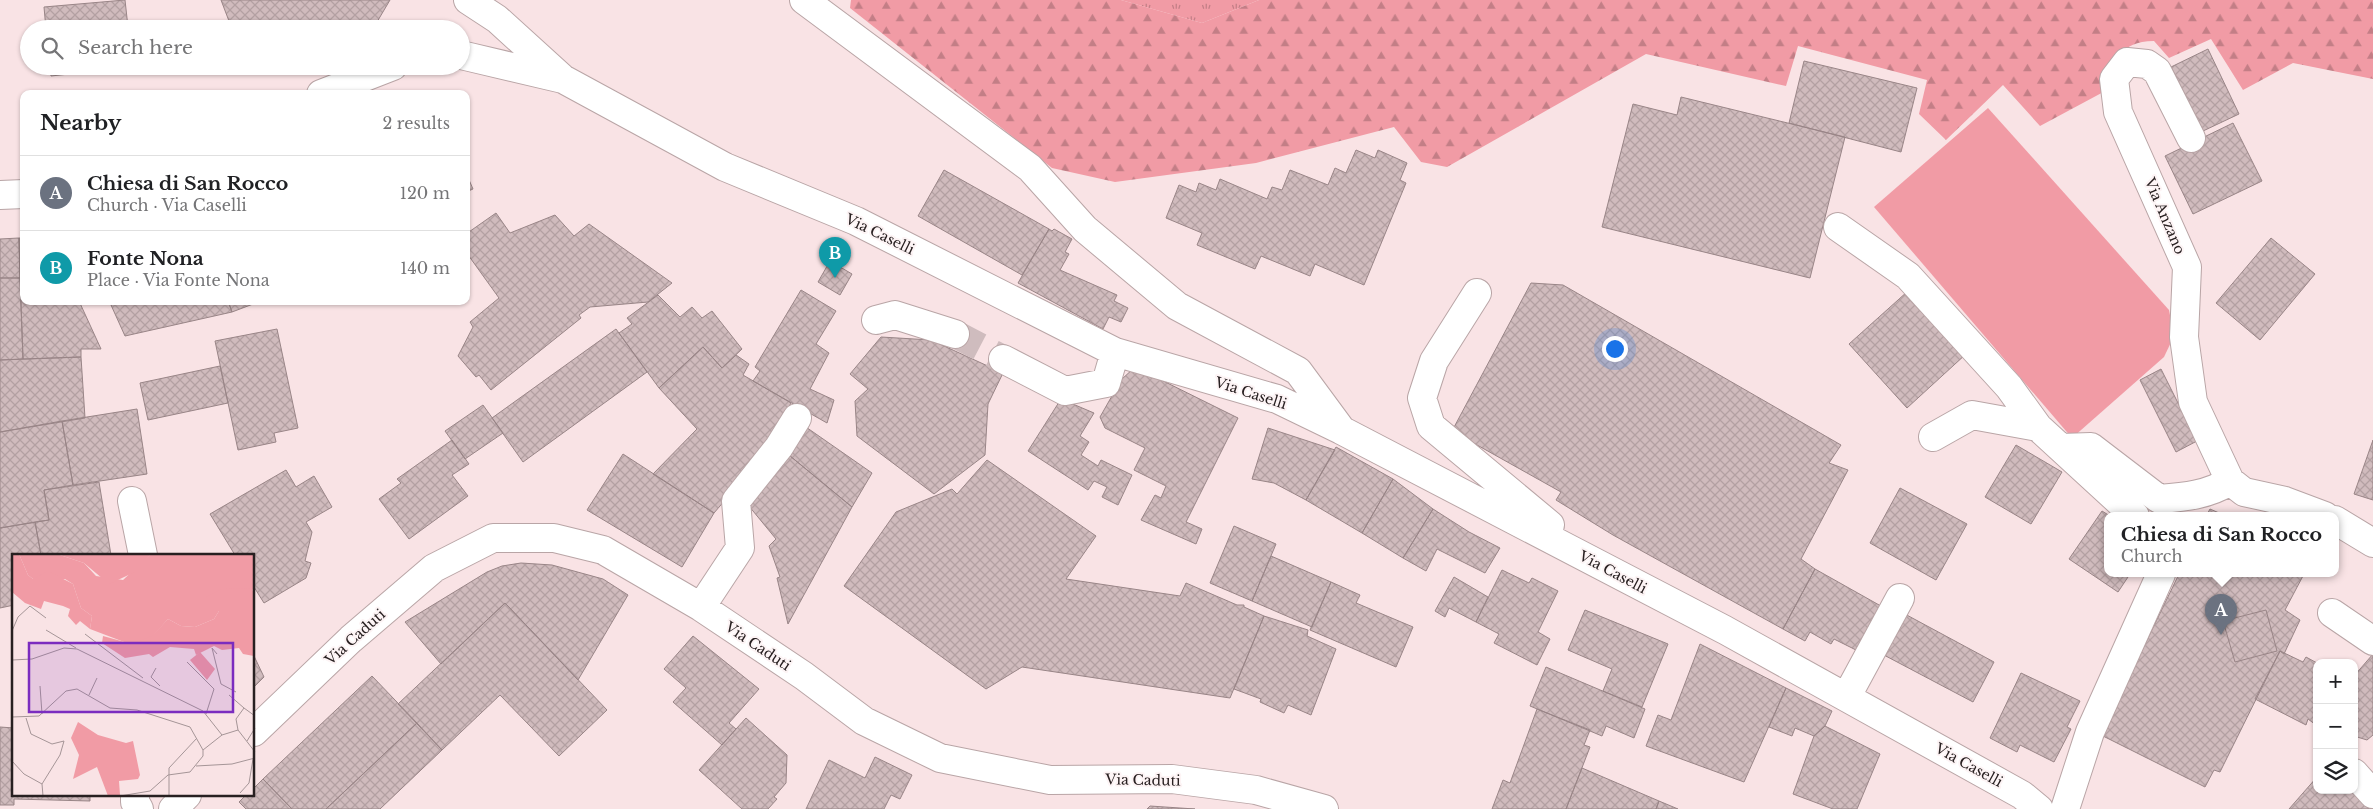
<!DOCTYPE html>
<html lang="en">
<head>
<meta charset="utf-8">
<style>
	:root { --surface:#fff; --page:#f2f2f2; --text:#202124; --muted:#757577; --line:#e0e0e0; --accent:#c63657 }
	body { margin:0; font-family:"Libre Baskerville",serif; background:var(--page); color:var(--text) }
	.controls { position:absolute; right:15px; bottom:15px; display:grid; overflow:hidden; border-radius:10px; box-shadow:0 1px 4px #0004 }
	.controls button { width:45px; height:45px; display:grid; place-items:center; padding:0; border:0; border-bottom:1px solid var(--line); background:var(--surface); color:var(--text); font:25px sans-serif }
	.you { position:absolute; left:1614px; top:348px; width:18px; height:18px; margin:-12px; border:4px solid #fff; border-radius:50%; background:#1a73e8; box-shadow:0 0 0 8px #1a73e833 }
	.badge { display:grid; place-items:center; width:32px; height:32px; border-radius:50%; background:var(--accent); color:#fff; font-size:16px; font-weight:700 }
	.pin { position:absolute; translate:-50% -41px; filter:drop-shadow(0 1px 2px #0008) }
	.pin::after { content:''; position:absolute; top:26px; width:18px; height:15px; background:inherit; clip-path:polygon(0 0,100% 0,50% 100%) }
	.popup { position:absolute; left:2104px; top:512px; width:235px; height:65px; box-sizing:border-box; display:grid; place-content:center; border-radius:10px; background:var(--surface); filter:drop-shadow(0 1px 4px #0005); font-size:16px; white-space:nowrap; color:var(--muted) }
	.popup b { font-size:19px; color:var(--text) }
	.popup::after { content:''; position:absolute; left:50%; top:100%; margin-left:-10px; border:10px solid transparent; border-top-color:var(--surface) }
	.list { margin:0; padding:0; list-style:none }
	h2 { display:flex; justify-content:space-between; align-items:center; height:65px; margin:0; padding:0 20px; font-size:21px }
	h2 small { font-size:16px; font-weight:400; color:var(--muted) }
	.list li { display:grid; grid-template-columns:32px 1fr auto; gap:15px; align-items:center; box-sizing:border-box; height:75px; padding:0 20px; border-top:1px solid var(--line) }
	.list b { display:block; font-size:19px; white-space:nowrap }
	.list p { margin:0; font-size:16px; white-space:nowrap; color:var(--muted) }
	.list em { font-size:16px; font-style:normal; color:var(--muted) }
	.icon { flex:none; width:28px; height:28px; fill:none; stroke:currentColor; stroke-width:2; stroke-linecap:round; stroke-linejoin:round }
	.map { position:relative; flex:none; width:2373px; height:809px; overflow:hidden }
	.search { position:absolute; background:var(--surface); box-shadow:0 1px 4px #0004; left:20px; top:20px; width:450px; height:55px; display:flex; align-items:center; gap:12px; box-sizing:border-box; padding:0 18px; border-radius:28px; color:var(--muted); font-size:19px }
	.panel { position:absolute; background:var(--surface); box-shadow:0 1px 4px #0004; left:20px; top:90px; width:450px; height:215px; border-radius:10px }
	.map>svg:first-child { display:block }
	.grass { fill:url(#grass-tufts) }
	.forest { fill:url(#forest-firs) }
	.park { fill:#f19ba5 }
	.building { fill:url(#building-cross-hatch); stroke:#998587 }
	.lines { fill:none; stroke-linecap:round; stroke-linejoin:round }
	.minor-tunnel { stroke:#cfbcbe; stroke-width:28; stroke-dasharray:28 14; stroke-linecap:butt }
	.minor-casing { stroke:#b9a5a6; stroke-width:30 }
	.minor { stroke:#fff; stroke-width:28 }
	.labels { text-anchor:middle; dominant-baseline:central; stroke-width:4; stroke-linejoin:round; paint-order:stroke }
	.street-label { font-size:14px; fill:#282021; stroke:#fdf4f5 }
	.inset-road { fill:none; stroke:#a59597; stroke-width:1 }
	.view { fill:#7b2cbf; fill-opacity:0.15; stroke:#7b2cbf; stroke-width:2.5 }
	.inset-edge { fill:none; stroke:#282021; stroke-width:2.5 }
</style>
</head>
<body>
<div class="map">
<svg width="2373" height="809" viewBox="0 0 2373 809">
	<defs>
		<pattern id="grass-tufts" width="24" height="20" patternUnits="userSpaceOnUse" patternTransform="scale(1.25)"><rect width="24" height="20" fill="#f19ba5"/><path d="M3 7l-1-3M5 7V3M7 7l1-3M15 17l-1-3M17 17v-4M19 17l1-3" fill="none" stroke="#c37e86"/></pattern>
		<pattern id="forest-firs" width="22" height="20" patternUnits="userSpaceOnUse" patternTransform="scale(1.25)"><rect width="22" height="20" fill="#f19ba5"/><path d="M5 1l3.5 6h-7zM16 11l3.5 6h-7z" fill="#c37e86"/></pattern>
		<pattern id="building-cross-hatch" width="8" height="8" patternUnits="userSpaceOnUse" patternTransform="scale(1.25)"><rect width="8" height="8" fill="#d0bbbd"/><path d="M0 0l8 8M0 8l8-8" fill="none" stroke="#b3a0a2"/></pattern>
	</defs>
	<rect width="100%" height="100%" fill="#f9e3e5"/>
	<path class="grass" d="M 1121,0 L 1259,0 L 1202,23 Z"/>
	<path class="forest" d="M 851,0 L 1121,0 L 1202,23 L 1259,0 L 2373,0 L 2373,79 L 2293,63 L 2243,90 L 2211,39 L 2169,58 L 2154,41 C 2118,42 2118,59 2109,89 L 2040,126 L 2003,85 L 1946,140 L 1919,114 L 1927,80 L 1798,46 L 1786,86 L 1646,54 L 1447,167 L 1421,162 L 1394,127 L 1256,163 L 1115,182 L 1052,168 L 850,8 Z"/>
	<path class="park" d="M 1988,108 L 2169,310 L 2174,336 L 2164,357 L 2072,438 L 1874,207 Z"/>
	<path class="building" d="M 125,0 L 128,27 L 144,25 L 145,29 L 46,29 L 44,7 Z
		M 221,0 L 390,0 L 377,22 L 334,21 L 334,25 L 318,25 L 318,29 L 232,29 Z
		M 2208,49 L 2239,114 L 2203,131 L 2171,67 Z
		M 1804,61 L 1917,88 L 1901,152 L 1789,123 Z
		M 50,66 L 142,66 L 51,76 Z
		M 1681,97 L 1845,137 L 1810,278 L 1602,227 L 1633,104 L 1677,115 Z
		M 2233,123 L 2262,181 L 2193,214 L 2165,156 Z
		M 1356,150 L 1375,158 L 1378,150 L 1407,163 L 1400,180 L 1406,183 L 1364,285 L 1315,264 L 1310,276 L 1261,256 L 1255,269 L 1197,245 L 1202,233 L 1166,218 L 1179,185 L 1196,192 L 1199,183 L 1216,190 L 1220,179 L 1267,199 L 1272,187 L 1282,190 L 1290,170 L 1328,185 L 1335,168 L 1346,173 Z
		M 944,170 L 1049,229 L 1022,275 L 918,216 Z
		M 466,173 L 473,189 L 466,192 Z
		M 496,213 L 510,233 L 555,215 L 574,236 L 589,224 L 672,283 L 648,302 L 590,307 L 579,315 L 581,318 L 491,390 L 479,375 L 476,377 L 458,356 L 473,327 L 470,322 L 499,298 L 466,252 L 466,234 Z
		M 1049,229 L 1052,231 L 1054,229 L 1072,239 L 1065,252 L 1069,254 L 1060,270 L 1117,295 L 1114,301 L 1128,308 L 1121,322 L 1109,317 L 1103,329 L 1018,283 Z
		M 19,238 L 24,238 L 24,278 L 20,278 Z
		M 19,238 L 20,278 L 0,278 L 0,239 Z
		M 2271,238 L 2315,274 L 2260,340 L 2216,303 Z
		M 830,261 L 852,274 L 840,295 L 818,282 Z
		M 0,278 L 20,278 L 23,359 L 0,360 Z
		M 20,278 L 24,278 L 24,301 L 79,301 L 101,349 L 81,349 L 81,357 L 23,359 Z
		M 1531,283 L 1563,285 L 1841,445 L 1829,463 L 1848,470 L 1801,559 L 1815,569 L 1783,629 L 1613,535 L 1556,500 L 1561,492 L 1452,431 Z
		M 801,290 L 836,311 L 816,344 L 829,353 L 810,389 L 834,400 L 827,423 L 753,381 L 760,371 L 755,367 Z
		M 1908,291 L 1966,354 L 1907,408 L 1849,344 Z
		M 658,295 L 680,317 L 692,307 L 702,318 L 712,311 L 742,349 L 722,368 L 703,347 L 659,388 L 619,333 L 632,324 L 627,318 Z
		M 125,301 L 228,301 L 232,312 L 125,336 L 111,305 Z
		M 228,301 L 261,301 L 232,312 Z
		M 277,329 L 298,428 L 274,433 L 276,442 L 238,450 L 215,341 Z
		M 616,329 L 647,372 L 523,462 L 492,418 Z
		M 881,337 L 931,340 L 1003,373 L 988,404 L 985,455 L 934,494 L 857,436 L 855,401 L 868,389 L 850,374 Z
		M 703,347 L 722,368 L 736,355 L 749,364 L 743,375 L 791,403 L 762,457 L 714,513 L 653,474 L 697,429 L 659,388 Z
		M 81,357 L 85,418 L 0,432 L 0,360 Z
		M 220,366 L 228,403 L 148,420 L 140,383 Z
		M 1135,367 L 1238,418 L 1186,522 L 1202,529 L 1196,544 L 1141,520 L 1155,495 L 1161,498 L 1166,486 L 1134,470 L 1145,448 L 1105,428 L 1100,417 L 1121,380 Z
		M 2161,369 L 2197,441 L 2176,452 L 2140,380 Z
		M 1061,399 L 1094,413 L 1080,436 L 1089,442 L 1081,455 L 1098,466 L 1101,460 L 1132,475 L 1118,505 L 1102,497 L 1107,487 L 1094,481 L 1088,490 L 1028,451 Z
		M 483,405 L 503,433 L 465,459 L 445,431 Z
		M 137,409 L 147,474 L 73,485 L 62,421 Z
		M 62,421 L 73,485 L 44,490 L 49,520 L 0,528 L 0,432 Z
		M 803,425 L 872,473 L 852,507 L 784,451 Z
		M 1268,428 L 1335,450 L 1306,500 L 1274,483 L 1252,479 Z
		M 452,440 L 469,464 L 452,475 L 468,496 L 409,539 L 379,499 L 401,483 L 397,479 Z
		M 2373,440 L 2373,500 L 2354,494 Z
		M 2016,445 L 2062,472 L 2031,524 L 1985,497 Z
		M 1336,447 L 1393,479 L 1362,533 L 1306,500 Z
		M 784,451 L 852,507 L 788,624 L 777,578 L 780,577 L 769,546 L 776,539 L 744,500 Z
		M 623,454 L 714,513 L 682,567 L 587,510 Z
		M 987,460 L 1096,536 L 1066,579 L 1180,596 L 1186,583 L 1237,605 L 1244,605 L 1244,607 L 1264,616 L 1230,698 L 1022,667 L 986,689 L 844,586 L 896,512 L 952,489 L 957,494 Z
		M 286,470 L 296,487 L 314,476 L 332,507 L 306,522 L 312,532 L 305,561 L 311,563 L 306,578 L 264,603 L 254,587 L 254,555 L 235,555 L 210,514 Z
		M 1393,479 L 1433,509 L 1403,558 L 1362,533 Z
		M 99,482 L 111,555 L 41,555 L 35,522 L 49,520 L 44,490 Z
		M 1900,488 L 1967,524 L 1936,580 L 1870,543 Z
		M 1433,509 L 1469,532 L 1500,548 L 1485,573 L 1437,549 L 1426,571 L 1403,558 Z
		M 2210,509 L 2226,516 L 2206,516 Z
		M 2102,511 L 2110,516 L 2107,516 L 2107,574 L 2130,574 L 2118,592 L 2069,559 Z
		M 35,522 L 41,555 L 14,555 L 14,605 L 0,608 L 0,528 Z
		M 1234,526 L 1276,544 L 1252,601 L 1210,583 Z
		M 1271,556 L 1331,582 L 1312,627 L 1252,601 Z
		M 521,563 L 552,565 L 603,579 L 628,595 L 578,680 L 505,603 L 441,664 L 405,622 L 487,572 L 502,566 Z
		M 1815,569 L 1888,610 L 1868,629 L 1856,650 L 1834,639 L 1831,644 L 1810,632 L 1805,641 L 1783,629 Z
		M 1502,570 L 1529,583 L 1532,578 L 1558,591 L 1538,632 L 1550,639 L 1537,665 L 1494,643 L 1499,634 L 1476,622 Z
		M 2179,574 L 2304,574 L 2285,610 L 2300,620 L 2284,654 L 2280,651 L 2220,772 L 2214,770 L 2205,787 L 2101,735 Z
		M 1454,577 L 1488,597 L 1476,622 L 1449,608 L 1445,617 L 1435,611 Z
		M 1331,582 L 1360,595 L 1356,603 L 1413,627 L 1396,667 L 1310,630 Z
		M 505,603 L 607,710 L 559,756 L 500,695 L 442,750 L 398,704 Z
		M 1585,610 L 1668,644 L 1642,707 L 1603,691 L 1612,669 L 1568,650 Z
		M 2266,610 L 2277,651 L 2235,662 L 2223,621 Z
		M 1903,613 L 1994,662 L 1973,702 L 1882,654 Z
		M 1264,616 L 1308,630 L 1307,636 L 1336,649 L 1311,715 L 1288,705 L 1284,713 L 1260,702 L 1261,699 L 1234,689 Z
		M 693,636 L 759,689 L 729,723 L 736,729 L 722,745 L 673,702 L 686,688 L 664,669 Z
		M 1700,644 L 1786,688 L 1744,782 L 1646,746 L 1658,715 L 1671,720 Z
		M 2280,651 L 2303,662 L 2306,657 L 2317,663 L 2316,725 L 2308,719 L 2306,725 L 2255,699 Z
		M 2373,654 L 2373,735 L 2367,740 L 2354,736 L 2354,676 Z
		M 254,656 L 264,677 L 254,687 Z
		M 1546,667 L 1645,709 L 1634,738 L 1606,726 L 1602,736 L 1530,706 Z
		M 2021,673 L 2080,701 L 2067,727 L 2071,729 L 2054,762 L 2020,745 L 2017,752 L 1990,738 Z
		M 372,676 L 417,723 L 326,809 L 292,809 L 263,779 Z
		M 1786,688 L 1832,711 L 1825,726 L 1814,736 L 1795,728 L 1792,736 L 1769,727 Z
		M 1537,709 L 1590,730 L 1584,745 L 1590,747 L 1566,809 L 1492,809 L 1503,780 L 1510,783 Z
		M 746,718 L 787,755 L 786,783 L 774,797 L 777,799 L 768,809 L 742,809 L 699,770 Z
		M 417,723 L 442,750 L 380,809 L 326,809 Z
		M 1825,726 L 1880,754 L 1857,809 L 1833,809 L 1793,794 L 1814,736 Z
		M 0,727 L 14,728 L 14,795 L 90,795 L 90,801 L 14,799 L 14,805 L 0,805 Z
		M 875,757 L 912,775 L 900,799 L 891,795 L 884,809 L 806,809 L 829,760 L 865,778 Z
		M 1582,768 L 1659,801 L 1656,809 L 1566,809 Z
		M 2317,777 L 2317,790 L 2354,790 L 2373,806 L 2373,809 L 2289,809 Z
		M 263,779 L 292,809 L 246,809 L 239,802 L 246,795 L 254,795 L 254,788 Z
		M 1659,801 L 1678,809 L 1656,809 Z
		M 1150,806 L 1195,809 L 1147,809 Z"/>
	<g class="lines">
		<path class="minor-tunnel" d="M 955,334 L 1003,359"/>
		<defs>
			<path id="minor" d="M 468,0 L 497,19 L 561,77
				M 804,0 L 1030,168 L 1085,229 L 1177,306 L 1298,371 L 1340,428
				M 461,55 L 563,79 L 725,167 L 856,221 L 1115,352 L 1277,399 L 1341,430 L 1725,630 L 2022,795 L 2039,809
				M 321,94 L 393,66
				M 2191,138 L 2157,71 L 2147,64 L 2127,62 L 2114,79 L 2118,112 L 2187,267 L 2184,337 L 2193,402 L 2230,481 L 2244,492 L 2285,501 L 2325,516
				M 0,195 L 24,194
				M 1838,227 L 1908,276 L 2009,387 L 2038,427 L 2135,516
				M 1477,293 L 1434,361 L 1422,398 L 1431,426 L 1550,525
				M 876,320 L 895,315 L 955,334
				M 1003,359 L 1065,391 L 1106,383 L 1115,352
				M 1933,437 L 1972,415 L 2038,427
				M 2061,448 L 2091,447 L 2159,499 C 2185,497 2208,495 2230,481
				M 132,501 L 143,555
				M 2335,520 L 2373,543
				M 701,607 L 740,548 L 736,501 L 779,447 L 797,418
				M 2332,613 L 2373,641
				M 1847,696 L 1900,598
				M 254,732 L 351,639 L 434,568 L 493,538 L 554,538 L 603,550 L 701,607 L 804,676 L 864,721 L 940,758 L 1050,780 L 1172,779 L 1256,790 L 1324,809
				M 2354,773 L 2373,794
				M 135,795 L 135,802 L 139,809
				M 173,809 L 187,795
				M 2065,809 L 2090,732 L 2161,574"/>
		</defs>
		<use href="#minor" class="minor-casing"/>
		<use href="#minor" class="minor"/>
	</g>
	<g class="labels">
		<g class="street-label">
			<text transform="translate(2165 216) rotate(67)">Via Anzano</text>
			<text transform="translate(880 234) rotate(26)">Via Caselli</text>
			<text transform="translate(1251 393) rotate(18)">Via Caselli</text>
			<text transform="translate(1613 572) rotate(28)">Via Caselli</text>
			<text transform="translate(355 637) rotate(-42)">Via Caduti</text>
			<text transform="translate(758 646) rotate(34)">Via Caduti</text>
			<text transform="translate(1969 765) rotate(29)">Via Caselli</text>
			<text transform="translate(1143 780) rotate(1)">Via Caduti</text>
		</g>
	</g>
	<g transform="translate(12 554)">
		<rect width="242" height="242" fill="#f9e3e5"/>
		<path d="M 7,0 L 45,0 L 72,9 L 84,22 L 111,26 L 139,0 L 242,0 L 242,39 L 240,35 L 207,57 L 202,65 L 183,73 L 169,72 L 156,65 L 140,83 L 120,91 L 78,75 L 80,62 L 69,54 L 61,30 L 53,25 L 21,25 L 16,21 Z" fill="#f19ba5"/>
		<path d="M 0,0 L 7,0 L 16,21 L 21,25 L 36,17 L 61,30 L 69,54 L 80,62 L 78,75 L 68,67 L 64,71 L 56,62 L 58,55 L 51,52 L 32,47 L 29,55 L 13,49 L 0,38 ZM 45,0 L 139,0 L 123,18 L 97,30 L 72,9 ZM 212,34 L 240,35 L 242,39 L 242,102 L 231,100 L 227,94 L 210,96 L 202,92 L 184,101 L 182,95 L 158,93 L 141,103 L 137,100 L 113,104 L 90,89 L 91,82 L 120,90 L 140,82 L 156,65 L 169,72 L 183,73 L 202,65 L 207,57 L 194,43 Z" fill="#f19ba5"/>
		<path d="M 188,98 L 203,115 L 195,126 L 178,106 ZM 66,168 L 86,181 L 114,189 L 121,187 L 128,221 L 126,225 L 107,227 L 108,241 L 96,242 L 85,213 L 61,225 L 67,201 L 59,184 Z" fill="#f19ba5"/>
		<path class="inset-road" d="M 34,76 L 64,94M 0,77 L 6,63 L 18,52 L 34,64M 73,80 L 131,124M 205,100 L 200,94 L 209,130 L 224,138M 0,106 L 20,105 L 52,94 L 65,95 L 191,157 L 210,181M 175,108 L 202,135 L 194,160M 144,114 L 139,123 L 148,132M 28,132 L 30,160M 77,141 L 85,124M 217,141 L 232,154M 0,163 L 27,162 L 54,137 L 65,135 L 98,154 L 125,156 L 178,173 L 191,196 L 210,181 L 226,176 L 243,198M 14,164 L 19,180 L 40,190 L 52,187 L 48,201 L 30,230M 226,176 L 224,165 L 232,154 L 243,162M 235,187 L 243,174M 0,207 L 12,220 L 30,230 L 31,242M 184,212 L 220,210 L 243,204M 228,239 L 237,229 L 241,205M 108,242 L 138,237 L 156,221 L 178,218 L 191,202 L 191,196M 157,242 L 157,214 L 185,184"/>
		<path class="view" d="M 17,89 L 221,89 L 221,158 L 17,158 Z"/>
		<rect width="242" height="242" class="inset-edge"/>
	</g>
</svg>
<div class="controls">
<button>+</button>
<button>−</button>
<button><svg class="icon" aria-label="layers" viewBox="0 0 24 24"><path d="M12 4l9 5-9 5-9-5zM3 14l9 5 9-5"/></svg></button>
</div>
<div class="you"></div>
<div class="pin badge" style="left:2221px;top:635px;background:#6b7280">A</div>
<div class="popup"><b>Chiesa di San Rocco</b>Church</div>
<div class="pin badge" style="left:835px;top:278px;background:#0f9aa8">B</div>
<div class="search"><svg class="icon" aria-label="search" viewBox="0 0 24 24"><circle cx="10" cy="10" r="6"/><path d="M15 15l6 6"/></svg>Search here</div>
<section class="panel">
<h2>Nearby<small>2 results</small></h2>
<ul class="list">
<li><span class="badge" style="background:#6b7280">A</span><div><b>Chiesa di San Rocco</b><p>Church · Via Caselli</p></div><em>120 m</em></li>
<li><span class="badge" style="background:#0f9aa8">B</span><div><b>Fonte Nona</b><p>Place · Via Fonte Nona</p></div><em>140 m</em></li>
</ul>
</section>
</div>
</body>
</html>
